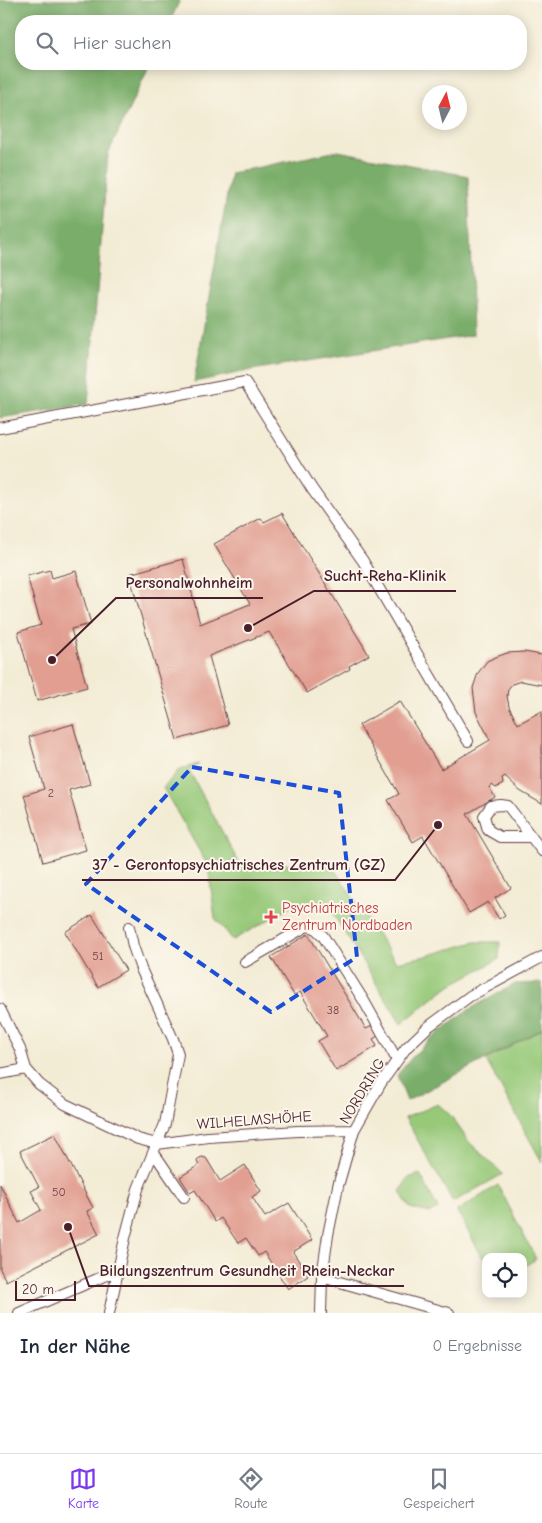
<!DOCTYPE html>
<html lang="de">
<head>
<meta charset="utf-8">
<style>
	:root { --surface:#fff; --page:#f2f2f3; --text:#1f2937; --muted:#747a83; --line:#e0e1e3; --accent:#7c3aed }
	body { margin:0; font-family:"Comic Neue",sans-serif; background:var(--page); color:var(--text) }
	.controls { position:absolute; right:15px; bottom:15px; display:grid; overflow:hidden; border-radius:10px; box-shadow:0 2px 12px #0003 }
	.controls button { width:45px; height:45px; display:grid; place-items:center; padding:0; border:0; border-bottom:1px solid var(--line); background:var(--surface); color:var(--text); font:25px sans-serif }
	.compass { position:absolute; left:422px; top:85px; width:45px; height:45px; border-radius:50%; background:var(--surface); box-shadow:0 2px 12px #0003; rotate:7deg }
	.scale { position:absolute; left:15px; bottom:12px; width:61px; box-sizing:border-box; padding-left:5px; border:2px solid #4a1f2b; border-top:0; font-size:14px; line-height:18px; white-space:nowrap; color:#4a1f2b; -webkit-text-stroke:4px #fbf7ec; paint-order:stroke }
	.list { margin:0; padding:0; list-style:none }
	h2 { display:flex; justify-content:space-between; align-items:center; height:65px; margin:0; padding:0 20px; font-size:21px }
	h2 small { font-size:16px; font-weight:400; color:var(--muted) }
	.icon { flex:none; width:28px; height:28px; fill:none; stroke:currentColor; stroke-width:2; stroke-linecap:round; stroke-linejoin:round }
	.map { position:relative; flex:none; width:542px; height:1313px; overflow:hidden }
	.search { position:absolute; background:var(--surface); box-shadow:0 2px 12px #0003; left:15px; right:15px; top:15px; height:55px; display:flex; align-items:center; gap:12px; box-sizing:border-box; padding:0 18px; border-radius:20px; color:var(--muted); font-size:19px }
	.sheet { height:140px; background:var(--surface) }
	nav { display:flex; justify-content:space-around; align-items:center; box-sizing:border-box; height:70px; border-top:1px solid var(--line); background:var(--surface); font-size:14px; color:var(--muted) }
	nav a { display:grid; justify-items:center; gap:2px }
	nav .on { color:var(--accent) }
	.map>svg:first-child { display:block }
	.green { fill:#97c979; stroke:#707452 }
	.forest { fill:#79ad69; stroke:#62664a }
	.building { fill:#e19e91 }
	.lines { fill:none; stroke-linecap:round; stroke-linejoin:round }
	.service-casing { stroke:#633e44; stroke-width:12 }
	.service { stroke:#fff; stroke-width:10 }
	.marked { fill:none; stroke:#1d4ed8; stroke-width:4; stroke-dasharray:10 6; stroke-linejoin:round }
	.health-dot { fill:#e0444e; stroke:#fbf7ec; stroke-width:2 }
	.labels { text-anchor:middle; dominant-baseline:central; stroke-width:4; stroke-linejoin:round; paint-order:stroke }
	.number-label { font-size:12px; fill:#703f44 }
	.health-label { font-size:15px; fill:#be3a42; stroke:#fbf7ec; text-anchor:start }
	.street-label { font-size:15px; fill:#4a1f2b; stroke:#fbf7ec }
	.leader { fill:none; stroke:#4a1f2b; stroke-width:2 }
	.callout-dot { fill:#4a1f2b; stroke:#fbf7ec; stroke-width:2 }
	.callout-label { font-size:16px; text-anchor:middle; font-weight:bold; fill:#4a1f2b; stroke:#fbf7ec; stroke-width:4; stroke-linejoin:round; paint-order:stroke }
</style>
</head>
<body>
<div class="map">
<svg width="542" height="1313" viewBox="0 0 542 1313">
	<rect width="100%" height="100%" fill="#fbf7ec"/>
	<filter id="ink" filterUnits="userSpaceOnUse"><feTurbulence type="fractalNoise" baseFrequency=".02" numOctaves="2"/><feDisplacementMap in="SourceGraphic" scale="10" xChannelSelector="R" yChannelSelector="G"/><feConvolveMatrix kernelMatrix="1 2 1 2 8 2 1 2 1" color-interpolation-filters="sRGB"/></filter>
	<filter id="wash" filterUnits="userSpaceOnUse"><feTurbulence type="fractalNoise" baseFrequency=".0096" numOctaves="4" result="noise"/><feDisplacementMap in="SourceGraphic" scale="20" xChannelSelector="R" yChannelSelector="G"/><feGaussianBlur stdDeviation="1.12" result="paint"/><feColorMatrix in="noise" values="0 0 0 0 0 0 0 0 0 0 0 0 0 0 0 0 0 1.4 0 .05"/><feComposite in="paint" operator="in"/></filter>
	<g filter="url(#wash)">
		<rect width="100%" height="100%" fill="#f3ecd5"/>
		<path class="green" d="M 199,764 L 189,770 L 240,865 L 330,863 L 396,962 L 426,956 L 475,942 L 500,942 L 499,959 L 447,987 L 401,1024 L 329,907 L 314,911 L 309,903 L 298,911 L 291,907 L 233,940 L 215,918 L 208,866 L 163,788 L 180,769 Z
			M 542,1029 L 542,1162 L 486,1060 Z
			M 438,1104 L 451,1116 L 469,1142 L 503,1174 L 453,1202 L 405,1118 Z
			M 420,1174 L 438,1209 L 430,1213 L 410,1208 L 400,1192 L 408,1178 Z
			M 498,1185 L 536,1259 L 523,1267 L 523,1257 L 486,1257 L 486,1264 L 457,1211 Z"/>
		<path class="forest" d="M 0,0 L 180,0 L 170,21 L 21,21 L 21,64 L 150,64 L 108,154 L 88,404 L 0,418 Z
			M 338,151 L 468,176 L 473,335 L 257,369 L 194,382 L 231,173 Z
			M 542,983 L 542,1029 L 407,1101 L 397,1075 L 414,1055 L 434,1036 L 470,1009 L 515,984 Z"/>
		<g id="blocks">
			<path class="building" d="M 282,513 L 369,655 L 349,666 L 350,669 L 307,693 L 269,632 L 209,656 L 228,725 L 177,740 L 129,574 L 183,559 L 200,624 L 250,604 L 214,544 L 261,518 L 264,522 Z
				M 50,570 L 52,578 L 76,571 L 91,624 L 71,629 L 87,687 L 37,701 L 18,632 L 41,625 L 27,576 Z
				M 524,652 L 542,655 L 542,685 L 521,681 L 512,684 L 508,689 L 507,696 L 509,707 L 518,724 L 542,711 L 542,804 L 520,791 L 505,777 L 502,779 L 503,784 L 496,788 L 492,785 L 489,787 L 495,797 L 467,814 L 511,888 L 495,898 L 505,915 L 499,919 L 488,902 L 469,913 L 423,836 L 413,842 L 388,800 L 399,794 L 359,725 L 400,701 L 441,769 L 490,740 L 476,712 L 473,688 L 478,673 L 487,661 L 496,657 L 507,653 Z
				M 73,724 L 90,784 L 69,790 L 86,850 L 43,862 L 24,795 L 44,789 L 29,737 Z
				M 92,915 L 126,970 L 98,987 L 65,932 Z
				M 308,934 L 366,1029 L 372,1026 L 378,1036 L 373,1039 L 377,1046 L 336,1071 L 318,1041 L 327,1036 L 300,992 L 294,995 L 271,957 Z
				M 55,1134 L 93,1208 L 87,1211 L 99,1234 L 6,1281 L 0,1269 L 0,1184 L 19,1223 L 41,1210 L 31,1191 L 39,1187 L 20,1151 Z
				M 202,1157 L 206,1158 L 220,1181 L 245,1165 L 261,1191 L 252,1197 L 265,1217 L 289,1203 L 312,1240 L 293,1252 L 308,1276 L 288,1289 L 264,1252 L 258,1256 L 246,1238 L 238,1243 L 221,1218 L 215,1222 L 195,1190 L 190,1193 L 180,1177 L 199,1165 L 197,1162 L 198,1159 Z"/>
		</g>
	</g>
	<g filter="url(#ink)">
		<use href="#blocks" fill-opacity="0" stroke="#633e44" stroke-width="1"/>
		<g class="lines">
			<defs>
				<path id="service" d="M 0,428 L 245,382 L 312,489 L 363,561 L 468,741
					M 530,837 L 500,837 L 488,830 L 484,816 L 491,806 L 501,805 L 508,806 L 542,851
					M 245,962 L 307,926 L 315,928 L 323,936 L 364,1001 L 397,1060
					M 0,1009 L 20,1049 L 26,1069 L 39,1084 L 65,1104 L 138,1139 L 157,1144 L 208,1137 L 298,1131 L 354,1130
					M 0,1074 L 26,1069
					M 154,1153 L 184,1197
					M 322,1277 L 449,1313
					M 19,1313 L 118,1270
					M 109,1313 L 125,1238 L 138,1189 L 165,1124 L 178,1054 L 173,1039 L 141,969 L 133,946 L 129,927
					M 321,1313 L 322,1277 L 328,1235 L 338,1186 L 354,1130 L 381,1083 L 406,1048 L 428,1027 L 470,996 L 542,957"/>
			</defs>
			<use href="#service" class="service-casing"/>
			<use href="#service" class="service"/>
		</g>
	</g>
	<path class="marked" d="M 192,767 L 339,793 L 357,957 L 271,1012 L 86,884 Z"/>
	<path class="health-dot" d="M268.5 909.5h5v5h5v5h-5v5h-5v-5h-5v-5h5z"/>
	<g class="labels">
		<g class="number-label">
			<text x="51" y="793">2</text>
			<text x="98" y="956">51</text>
			<text x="333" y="1010">38</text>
			<text x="59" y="1192">50</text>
		</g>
		<g class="health-label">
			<text x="282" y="908">Psychiatrisches<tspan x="282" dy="17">Zentrum Nordbaden</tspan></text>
		</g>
		<g class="street-label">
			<text transform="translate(362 1091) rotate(-59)">NORDRING</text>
			<text transform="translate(254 1120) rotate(-4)">WILHELMSHÖHE</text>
		</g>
	</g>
	<path class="leader" d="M248 628L314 591H456M52 660L116 598H263M438 825L395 880H82M68 1227L89 1286H404"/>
	<g class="callout-dot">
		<circle cx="248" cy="628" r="5"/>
		<circle cx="52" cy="660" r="5"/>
		<circle cx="438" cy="825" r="5"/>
		<circle cx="68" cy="1227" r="5"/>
	</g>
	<g class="callout-label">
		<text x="385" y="581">Sucht-Reha-Klinik</text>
		<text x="189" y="588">Personalwohnheim</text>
		<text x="239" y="870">37 - Gerontopsychiatrisches Zentrum (GZ)</text>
		<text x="247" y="1276">Bildungszentrum Gesundheit Rhein-Neckar</text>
	</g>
</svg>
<div class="controls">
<button><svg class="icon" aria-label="locate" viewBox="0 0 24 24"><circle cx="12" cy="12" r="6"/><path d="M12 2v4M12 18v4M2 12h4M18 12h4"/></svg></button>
</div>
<svg class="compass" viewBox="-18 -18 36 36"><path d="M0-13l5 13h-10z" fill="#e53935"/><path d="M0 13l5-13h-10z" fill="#747a83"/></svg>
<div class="scale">20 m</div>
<div class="search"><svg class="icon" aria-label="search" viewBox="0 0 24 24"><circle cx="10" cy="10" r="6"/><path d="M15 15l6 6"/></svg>Hier suchen</div>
</div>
<section class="sheet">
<h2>In der Nähe<small>0 Ergebnisse</small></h2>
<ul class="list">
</ul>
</section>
<nav>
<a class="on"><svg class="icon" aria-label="map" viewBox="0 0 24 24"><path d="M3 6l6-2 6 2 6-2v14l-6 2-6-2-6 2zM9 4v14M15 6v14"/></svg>Karte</a>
<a><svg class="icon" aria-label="directions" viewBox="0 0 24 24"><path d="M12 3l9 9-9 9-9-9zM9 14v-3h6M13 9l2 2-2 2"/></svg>Route</a>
<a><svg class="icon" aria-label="saved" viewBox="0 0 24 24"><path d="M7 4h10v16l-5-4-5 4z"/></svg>Gespeichert</a>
</nav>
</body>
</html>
